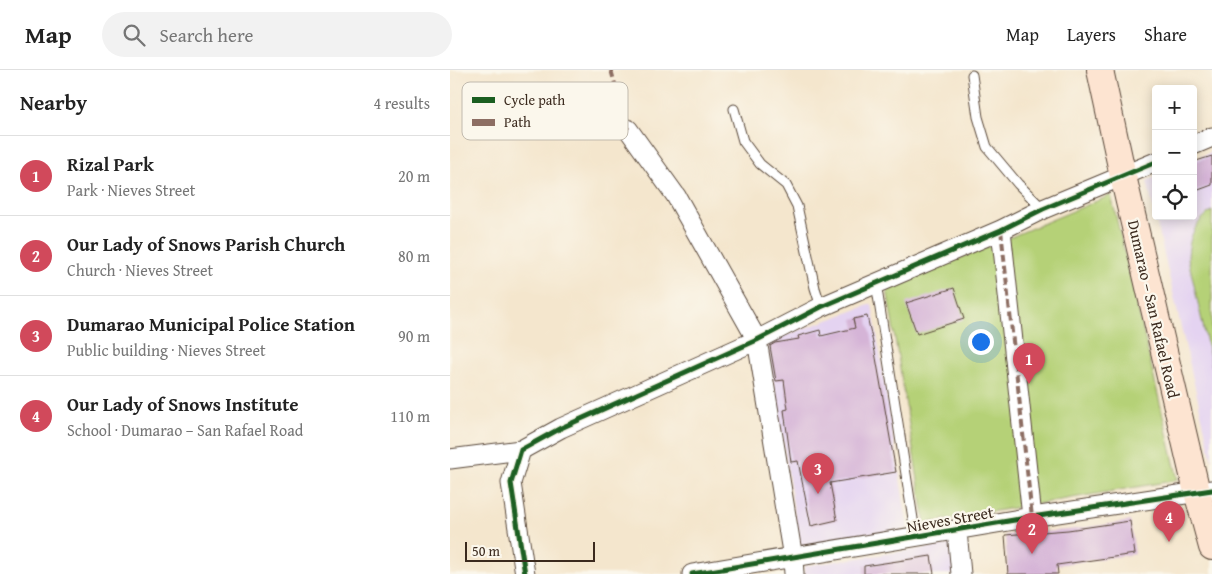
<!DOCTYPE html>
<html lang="en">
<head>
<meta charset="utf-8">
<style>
	:root { --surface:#fff; --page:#f2f2f2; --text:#222; --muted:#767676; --line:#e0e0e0; --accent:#d1495b }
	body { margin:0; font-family:"Gentium Book Plus",serif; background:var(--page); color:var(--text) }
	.controls { position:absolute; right:15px; top:15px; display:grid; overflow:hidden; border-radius:5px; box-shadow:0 2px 12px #0003 }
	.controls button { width:45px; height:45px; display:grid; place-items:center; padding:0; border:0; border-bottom:1px solid var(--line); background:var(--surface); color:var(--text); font:25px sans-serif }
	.scale { position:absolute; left:15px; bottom:12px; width:130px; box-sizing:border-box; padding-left:5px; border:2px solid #3b2a1e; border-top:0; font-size:14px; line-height:18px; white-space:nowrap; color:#3b2a1e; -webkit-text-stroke:4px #fbf7ec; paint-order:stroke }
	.you { position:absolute; left:530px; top:271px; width:18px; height:18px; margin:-12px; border:4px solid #fff; border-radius:50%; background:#1a73e8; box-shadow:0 0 0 8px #1a73e833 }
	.badge { display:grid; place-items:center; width:32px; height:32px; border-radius:50%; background:var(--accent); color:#fff; font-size:16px; font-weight:700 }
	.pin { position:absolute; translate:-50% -41px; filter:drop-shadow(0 1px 2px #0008) }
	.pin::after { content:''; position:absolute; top:26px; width:18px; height:15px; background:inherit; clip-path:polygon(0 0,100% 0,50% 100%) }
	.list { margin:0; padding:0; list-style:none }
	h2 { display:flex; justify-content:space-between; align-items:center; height:65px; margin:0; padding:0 20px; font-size:21px }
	h2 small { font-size:16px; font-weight:400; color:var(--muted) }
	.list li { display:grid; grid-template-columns:32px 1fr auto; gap:15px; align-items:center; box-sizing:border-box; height:80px; padding:0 20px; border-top:1px solid var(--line) }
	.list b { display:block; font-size:19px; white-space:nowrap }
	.list p { margin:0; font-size:16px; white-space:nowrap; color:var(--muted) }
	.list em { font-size:16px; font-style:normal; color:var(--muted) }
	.icon { flex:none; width:28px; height:28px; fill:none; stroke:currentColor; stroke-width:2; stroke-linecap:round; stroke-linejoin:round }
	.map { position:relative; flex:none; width:762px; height:504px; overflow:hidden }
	header { display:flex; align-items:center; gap:30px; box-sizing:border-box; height:70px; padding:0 25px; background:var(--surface); border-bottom:1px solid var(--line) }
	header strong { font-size:24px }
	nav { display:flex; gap:28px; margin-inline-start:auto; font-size:18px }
	.search { width:350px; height:45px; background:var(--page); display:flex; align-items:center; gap:12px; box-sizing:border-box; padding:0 18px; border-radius:28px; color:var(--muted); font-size:19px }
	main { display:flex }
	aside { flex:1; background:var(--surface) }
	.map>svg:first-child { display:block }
	.built { fill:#e4d3f1 }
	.green { fill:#b5d177; stroke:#787e4a }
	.building { fill:#d5b4d7 }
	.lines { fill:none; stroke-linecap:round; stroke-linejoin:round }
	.lane-casing { stroke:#574638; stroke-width:11 }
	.street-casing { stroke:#574638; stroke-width:21 }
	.secondary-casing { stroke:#574638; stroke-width:28 }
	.lane { stroke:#fff; stroke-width:9 }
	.street { stroke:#fff; stroke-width:19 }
	.secondary { stroke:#fde4d1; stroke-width:26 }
	.quiet { stroke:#8d6e63; stroke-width:4; stroke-dasharray:8 4; stroke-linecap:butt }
	.cycleway-casing { stroke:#fbf7ec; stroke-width:8 }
	.cycleway { stroke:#1b5e20; stroke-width:5 }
	.labels { text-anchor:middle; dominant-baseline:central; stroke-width:4.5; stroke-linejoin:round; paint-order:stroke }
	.street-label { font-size:16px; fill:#3b2a1e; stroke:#fbf7ec }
	.key { fill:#fbf7ec; stroke:#c1baae; stroke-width:1 }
	.key-label { font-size:14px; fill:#3b2a1e }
</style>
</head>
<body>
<header>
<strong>Map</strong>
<div class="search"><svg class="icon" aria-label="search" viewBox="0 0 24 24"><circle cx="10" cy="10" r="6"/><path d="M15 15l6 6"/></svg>Search here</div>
<nav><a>Map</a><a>Layers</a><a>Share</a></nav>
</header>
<main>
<aside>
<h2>Nearby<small>4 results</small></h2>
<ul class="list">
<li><span class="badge">1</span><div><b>Rizal Park</b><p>Park · Nieves Street</p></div><em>20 m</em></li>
<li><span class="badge">2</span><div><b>Our Lady of Snows Parish Church</b><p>Church · Nieves Street</p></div><em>80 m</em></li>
<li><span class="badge">3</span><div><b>Dumarao Municipal Police Station</b><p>Public building · Nieves Street</p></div><em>90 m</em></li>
<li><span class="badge">4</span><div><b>Our Lady of Snows Institute</b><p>School · Dumarao – San Rafael Road</p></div><em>110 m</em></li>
</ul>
</aside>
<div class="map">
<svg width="762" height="504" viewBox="0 0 762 504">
	<rect width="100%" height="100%" fill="#fbf7ec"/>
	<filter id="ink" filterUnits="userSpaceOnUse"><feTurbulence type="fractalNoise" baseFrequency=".02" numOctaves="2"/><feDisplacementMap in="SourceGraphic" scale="10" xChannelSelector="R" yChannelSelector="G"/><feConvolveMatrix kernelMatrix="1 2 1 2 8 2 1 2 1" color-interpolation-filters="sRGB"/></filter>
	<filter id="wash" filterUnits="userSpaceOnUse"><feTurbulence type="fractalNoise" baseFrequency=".0096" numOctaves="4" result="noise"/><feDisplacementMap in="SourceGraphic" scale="20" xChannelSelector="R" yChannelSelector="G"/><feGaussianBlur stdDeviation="1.12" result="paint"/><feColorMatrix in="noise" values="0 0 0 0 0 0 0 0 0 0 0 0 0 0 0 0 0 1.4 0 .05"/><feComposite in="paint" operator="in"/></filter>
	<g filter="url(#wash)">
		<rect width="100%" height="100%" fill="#f4e6cd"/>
		<path class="built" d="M 762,82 L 762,390 L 697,111 L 706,107 L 706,146 L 743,146 L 743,90 Z
			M 422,234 L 458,459 L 350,478 L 317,272 Z
			M 503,474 L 505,504 L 354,504 L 354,496 Z"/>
		<path class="green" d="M 661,125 L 728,410 L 475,453 L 437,219 Z
			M 762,141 L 762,296 L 738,188 C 739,168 744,152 762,141 Z"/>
		<g id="blocks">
			<path class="building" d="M 762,86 L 762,115 L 743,122 L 743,92 Z
				M 504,218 L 514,249 L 467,264 L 456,233 Z
				M 417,246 L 425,282 L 446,402 L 380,413 L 387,450 L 361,456 L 348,391 L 341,392 L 334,340 L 338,339 L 334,310 L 326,311 L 320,276 L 325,273 L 349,269 L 348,266 L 370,260 L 371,266 L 405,258 L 403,249 Z
				M 680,451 L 685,484 L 607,495 L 608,504 L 558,504 L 555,465 L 618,460 Z
				M 481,486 L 484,504 L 414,504 L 414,496 Z"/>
		</g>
	</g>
	<g filter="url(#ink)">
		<use href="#blocks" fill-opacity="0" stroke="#574638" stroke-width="1"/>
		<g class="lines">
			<defs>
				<path id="lane" d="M 522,5 L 528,47 L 537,77 L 568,114 L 593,139
					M 284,39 L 293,71 L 310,94 L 336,115 L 347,136 L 365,218 L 371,237
					M 426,213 L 466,468"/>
				<path id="street" d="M 178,59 L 226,126 L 307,270 L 343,488 L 344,504
					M 743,75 L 762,67
					M 551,160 L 582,447
					M 0,389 L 71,380
					M 507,461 L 511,504
					M 75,504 L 61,413 L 71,380 L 111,358 L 307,270 L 371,237 L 551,160 L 593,139 L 706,92
					M 242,504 L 582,447 L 762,420"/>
				<path id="secondary" d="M 650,0 L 673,106 L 747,422 L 762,477"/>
			</defs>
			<use href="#lane" class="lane-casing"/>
			<use href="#street" class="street-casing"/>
			<use href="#secondary" class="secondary-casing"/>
			<use href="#lane" class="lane"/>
			<use href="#street" class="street"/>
			<use href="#secondary" class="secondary"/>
			<path class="quiet" d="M 161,0 L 178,59
				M 551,160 L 582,447"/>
			<defs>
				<path id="cycleway" d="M 75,504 L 61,413 L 71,380 L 111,358 L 307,270 L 371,237 L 551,160 L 593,139 L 706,92
					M 242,504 L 582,447 L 762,420"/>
			</defs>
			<use href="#cycleway" class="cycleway-casing"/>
			<use href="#cycleway" class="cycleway"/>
		</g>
	</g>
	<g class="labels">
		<g class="street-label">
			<text transform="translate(704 239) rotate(77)">Dumarao – San Rafael Road</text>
			<text transform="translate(500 449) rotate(-10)">Nieves Street</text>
		</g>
	</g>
	<rect x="12" y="12" width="166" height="58" rx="8" class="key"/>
	<rect x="22" y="27" width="23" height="6" fill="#1b5e20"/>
	<rect x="22" y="49" width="23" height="7" fill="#8d6e63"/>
	<g class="key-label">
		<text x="54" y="35">Cycle path</text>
		<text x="54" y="57">Path</text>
	</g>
</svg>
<div class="controls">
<button>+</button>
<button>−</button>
<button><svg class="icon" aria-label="locate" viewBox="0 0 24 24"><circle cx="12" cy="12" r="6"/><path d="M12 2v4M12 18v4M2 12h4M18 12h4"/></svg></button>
</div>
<div class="scale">50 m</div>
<div class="you"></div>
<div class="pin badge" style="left:579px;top:314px">1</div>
<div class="pin badge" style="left:582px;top:484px">2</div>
<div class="pin badge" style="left:368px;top:424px">3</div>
<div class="pin badge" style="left:719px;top:472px">4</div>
</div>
</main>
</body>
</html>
